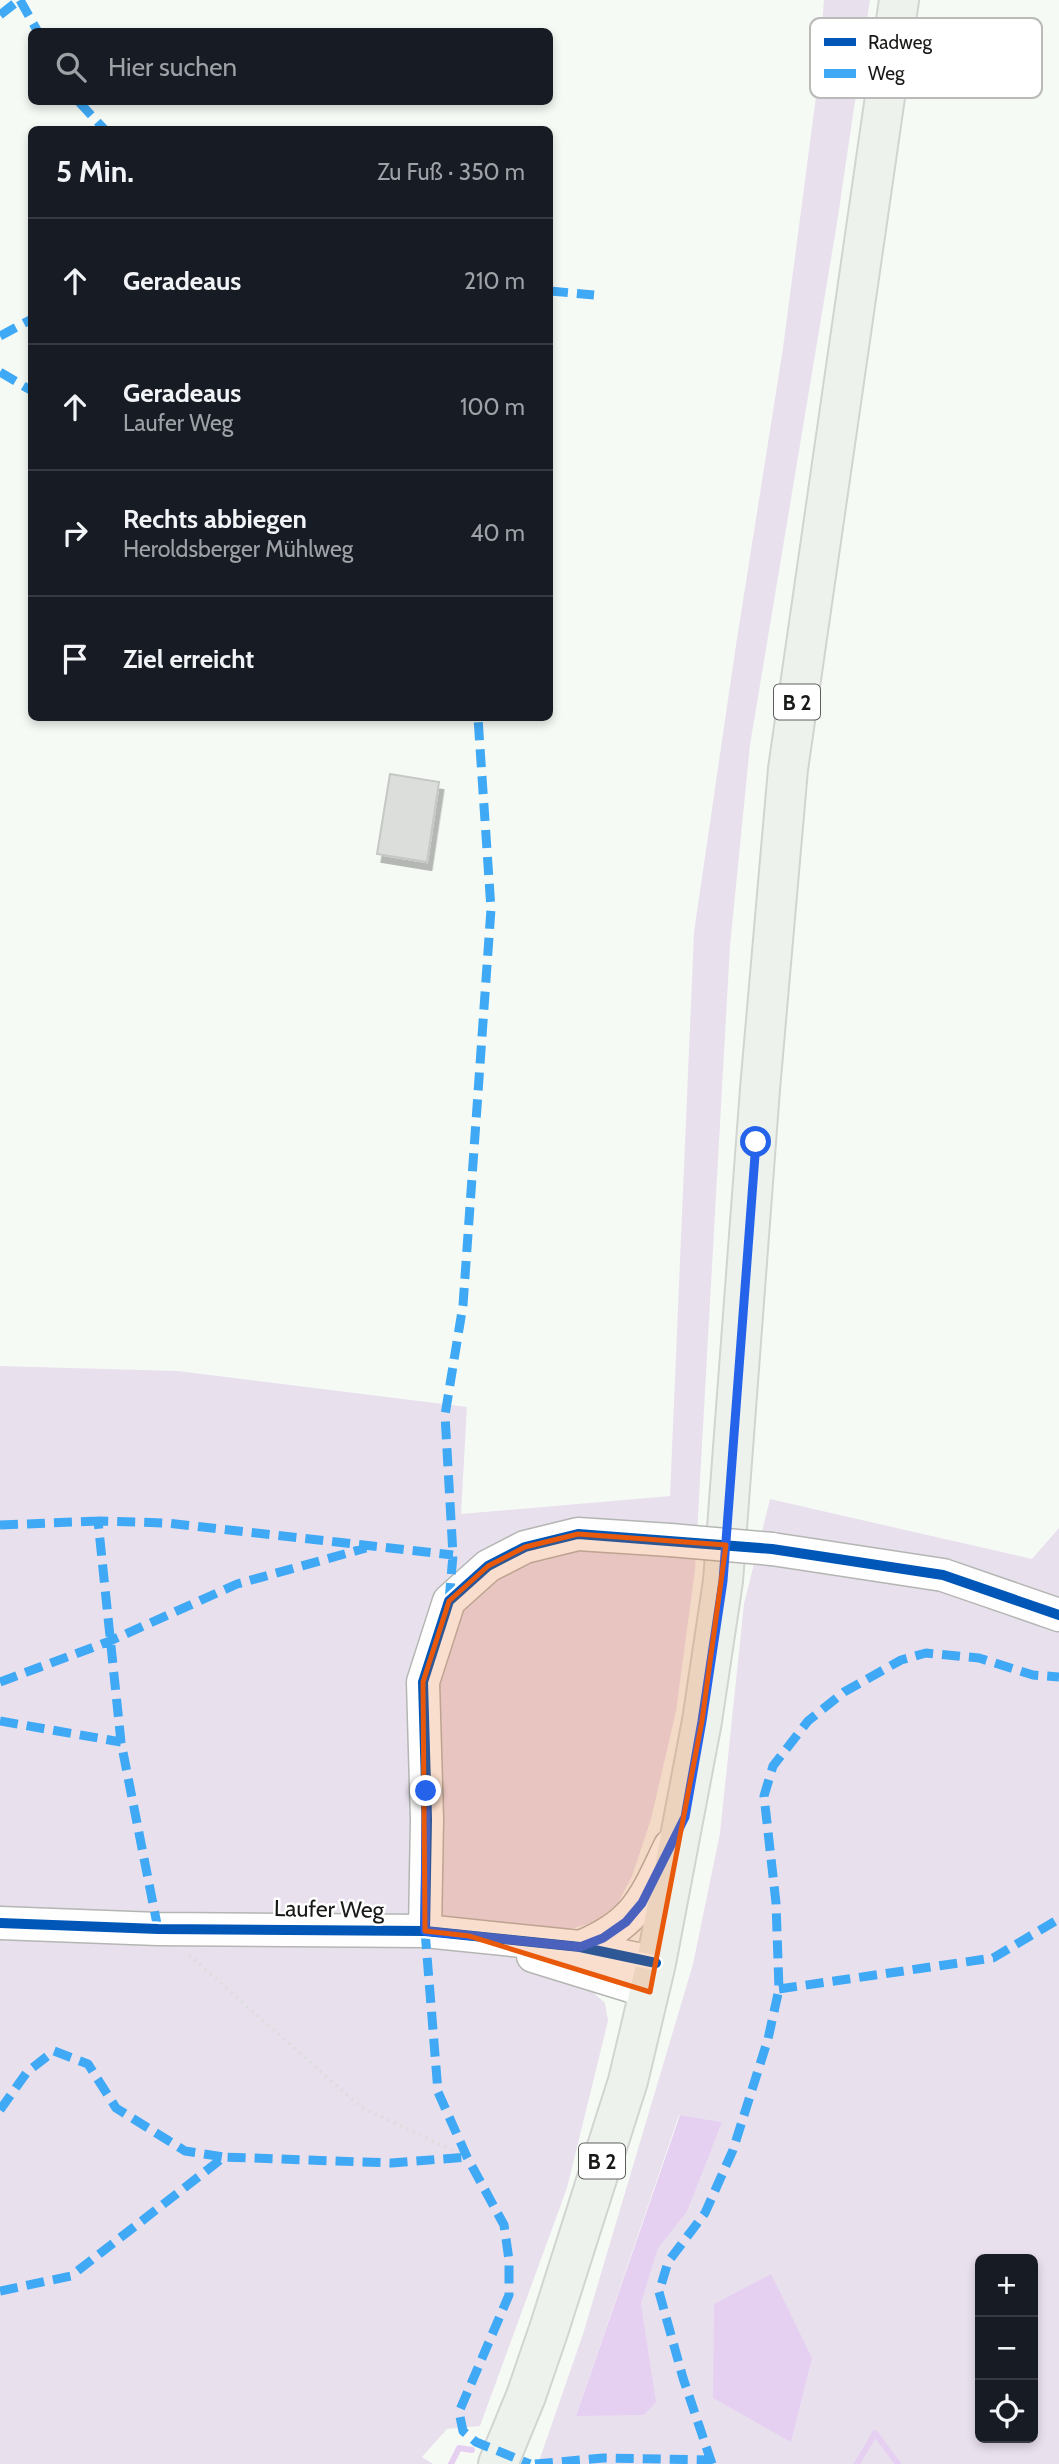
<!DOCTYPE html>
<html lang="de">
<head>
<meta charset="utf-8">
<style>
	:root { --surface:#171b24; --page:#20242c; --text:#f1f3f6; --muted:#9ea1a6; --line:#363941 }
	body { margin:0; font-family:Cabin,sans-serif; background:var(--page); color:var(--text) }
	.controls { position:absolute; right:21px; bottom:21px; display:grid; overflow:hidden; border-radius:10px; box-shadow:0 4px 10px #0003 }
	.controls button { width:63px; height:63px; display:grid; place-items:center; padding:0; border:0; border-bottom:2px solid var(--line); background:var(--surface); color:var(--text); font:35px sans-serif }
	.stop { position:absolute; width:21px; height:21px; margin:-16px; border:5px solid #2563eb; border-radius:50%; background:#fff }
	.stop.end { background:#2563eb; border-color:#fff; box-shadow:0 2px 7px #0008 }
	.list { margin:0; padding:0; list-style:none }
	h2 { display:flex; justify-content:space-between; align-items:center; height:91px; margin:0; padding:0 28px; font-size:30px }
	h2 small { font-size:23px; font-weight:400; color:var(--muted) }
	.list li { display:grid; grid-template-columns:46px 1fr auto; gap:21px; align-items:center; box-sizing:border-box; height:126px; padding:0 28px; border-top:2px solid var(--line) }
	.list b { display:block; font-size:26px; white-space:nowrap }
	.list p { margin:0; font-size:23px; white-space:nowrap; color:var(--muted) }
	.list em { font-size:23px; font-style:normal; color:var(--muted) }
	.icon { flex:none; width:38px; height:38px; fill:none; stroke:currentColor; stroke-width:2; stroke-linecap:round; stroke-linejoin:round }
	.map { position:relative; flex:none; width:1059px; height:2464px; overflow:hidden }
	.search { position:absolute; background:var(--surface); box-shadow:0 4px 10px #0003; left:28px; top:28px; width:525px; height:77px; display:flex; align-items:center; gap:18px; box-sizing:border-box; padding:0 24px; border-radius:10px; color:var(--muted); font-size:26px }
	.panel { position:absolute; background:var(--surface); box-shadow:0 4px 10px #0003; left:28px; top:126px; width:525px; height:595px; border-radius:10px }
	.map>svg:first-child { display:block }
	.green { fill:#e9e0ee; fill-rule:evenodd }
	.water { fill:#e6d0f2 }
	.lines { fill:none; stroke-linecap:round; stroke-linejoin:round }
	.stream { stroke:#e6d0f2; stroke-width:6 }
	.building { fill:#dcdedb; stroke:#c6c8c5; stroke-width:2; filter:url(#shadow) }
	.minor-casing { stroke:#b3b6b2; stroke-width:35 }
	.major-casing { stroke:#d2d4d1; stroke-width:42 }
	.path { stroke:#dcdddc; stroke-width:3.5; stroke-dasharray:2 5; stroke-linecap:butt }
	.minor { stroke:#fefefe; stroke-width:32 }
	.major { stroke:#eef2ec; stroke-width:38 }
	.minor-bridge-casing { stroke:#b3b6b2; stroke-width:35; stroke-linecap:butt }
	.minor-bridge { stroke:#fefefe; stroke-width:32 }
	.quiet { stroke:#3fa9f5; stroke-width:9; stroke-dasharray:18 9; stroke-linecap:butt }
	.cycleway-casing { stroke:#fff; stroke-width:15 }
	.cycleway { stroke:#0057b8; stroke-width:10 }
	.route { stroke:#2563eb; stroke-width:9 }
	.marked { fill:#e8590c; fill-opacity:0.2; stroke:#e8590c; stroke-width:5; stroke-linejoin:round }
	.labels { text-anchor:middle; dominant-baseline:central; stroke-width:5; stroke-linejoin:round; paint-order:stroke }
	.shield { fill:#fff; stroke:#5d5f5d; stroke-width:2 }
	.shield-label { font-size:21px; font-weight:bold; fill:#181a17 }
	.street-label { font-size:23px; fill:#181a17; stroke:#fff }
	.key { fill:#fff; stroke:#babab9; stroke-width:2 }
	.key-label { font-size:19px; fill:#181a17 }
</style>
</head>
<body>
<div class="map">
<svg width="1059" height="2464" viewBox="0 0 1059 2464">
	<defs>
		<filter id="shadow"><feDropShadow dx="4.5" dy="8" stdDeviation="0" flood-color="#0004"/></filter>
	</defs>
	<rect width="100%" height="100%" fill="#f6faf5"/>
	<path class="green" d="M 824,0 L 870,0 L 837,223 L 750,745 L 730,946 L 695,1570 L 676,1711 L 651,1819 L 632,1876 L 618,1903 L 595,1922 L 570,1929 L 564,1976 L 584,1984 L 605,2003 L 608,2021 L 567,2188 L 480,2426 L 447,2429 L 422,2457 L 433,2464 L 0,2464 L 0,1366 L 178,1371 L 467,1407 L 461,1514 L 670,1496 L 694,932 L 736,645 L 783,348 L 818,81 Z
		M 770,1499 L 1032,1559 L 1059,1528 L 1059,2464 L 538,2464 L 583,2334 L 693,1964 L 720,1833 L 744,1604 ZM 679,2115 L 721,2122 L 687,2212 L 658,2247 L 641,2304 L 576,2416 ZM 980,2259 L 1033,2259 L 1033,2438 L 980,2438 Z"/>
	<path class="water" d="M 680,2115 L 722,2122 L 687,2212 L 658,2248 L 641,2304 L 656,2402 L 644,2415 L 576,2416 Z
		M 771,2274 L 812,2358 L 791,2442 L 713,2398 L 714,2304 Z"/>
	<g class="lines">
		<path class="stream" d="M 451,2464 L 459,2448 L 472,2450
			M 857,2464 L 875,2433 L 898,2464"/>
	</g>
	<path class="building" d="M 390,774 L 439,782 L 427,862 L 377,854 Z"/>
	<g class="lines">
		<defs>
			<path id="minor" d="M 772,1549 L 943,1575 L 1059,1615
				M 0,1923 L 158,1929 L 425,1931 L 580,1947 L 656,1963
				M 425,1931 L 427,1819 L 423,1682 L 449,1601 L 488,1566 L 525,1547 L 578,1534 L 670,1540
				M 580,1947 C 637,1924 645,1898 670,1846
				M 533,1956 L 650,1992"/>
			<path id="major" d="M 498,2464 L 526,2396 L 549,2329 L 628,2081 L 656,1963 L 702,1721 L 723,1581 L 760,1089 L 788,769 L 899,0"/>
		</defs>
		<use href="#minor" class="minor-casing"/>
		<use href="#major" class="major-casing"/>
		<path class="path" d="M 189,1955 L 361,2107 L 467,2157"/>
		<use href="#minor" class="minor"/>
		<use href="#major" class="major"/>
		<defs>
			<path id="minor-bridge" d="M 670,1540 L 772,1549"/>
		</defs>
		<use href="#minor-bridge" class="minor-bridge-casing"/>
		<use href="#minor-bridge" class="minor-bridge"/>
		<path class="quiet" d="M 20,0 L 38,32
			M 0,15 L 19,0
			M 79,102 L 105,130
			M 550,291 L 594,295
			M 0,336 L 32,319
			M 0,372 L 32,391
			M 0,1525 L 98,1521
			M 449,1601 L 453,1555 L 445,1415 L 463,1305 L 491,909 L 478,718
			M 0,1682 L 110,1641 L 237,1584 L 366,1548
			M 0,1721 L 121,1742
			M 158,1929 L 121,1742 L 98,1521 L 166,1523 L 453,1555
			M 425,1931 L 438,2092 L 467,2157 L 504,2225 L 509,2260 L 509,2295 L 459,2412 L 463,2431 L 476,2442 L 530,2464
			M 779,1989 L 993,1958 L 1059,1919
			M 0,2110 L 27,2072 L 54,2051 L 88,2064 L 116,2108 L 185,2151 L 224,2157
			M 0,2291 L 71,2276 L 224,2157 L 392,2163 L 467,2157
			M 535,2464 L 603,2458 L 712,2460
			M 712,2464 L 683,2378 L 659,2292 L 668,2262 L 705,2213 L 733,2150 L 768,2039 L 779,1989 L 776,1903 L 764,1796 L 773,1766 L 808,1721 L 844,1692 L 901,1660 L 926,1653 L 979,1658 L 1033,1675 L 1059,1677"/>
		<defs>
			<path id="cycleway" d="M 0,1923 L 158,1929 L 425,1931 L 580,1947 L 656,1963
				M 425,1931 L 427,1819 L 423,1682 L 449,1601 L 488,1566 L 525,1547 L 578,1534 L 772,1549 L 943,1575 L 1059,1615"/>
		</defs>
		<use href="#cycleway" class="cycleway-casing"/>
		<use href="#cycleway" class="cycleway"/>
	</g>
	<g class="lines">
		<path class="route" d="M 426,1791 L 425,1931 L 580,1947 L 603,1938 L 626,1922 L 642,1903 L 685,1817 L 702,1721 L 723,1581 L 756,1142"/>
	</g>
	<path class="marked" d="M 578,1534 L 726,1545 L 702,1721 L 650,1992 L 469,1936 L 425,1931 L 423,1682 L 449,1601 L 488,1566 L 525,1547 Z"/>
	<g class="labels">
		<g class="shield">
			<rect x="774" y="684.5" width="46" height="35" rx="5"/>
			<rect x="579" y="2143.5" width="46" height="35" rx="5"/>
		</g>
		<g class="shield-label">
			<text x="797" y="702">B 2</text>
			<text x="602" y="2161">B 2</text>
		</g>
		<g class="street-label">
			<text transform="translate(329 1909) rotate(1)">Laufer Weg</text>
		</g>
	</g>
	<rect x="810" y="18" width="232" height="80" rx="10" class="key"/>
	<rect x="824" y="38" width="32" height="8" fill="#0057b8"/>
	<rect x="824" y="69" width="32" height="9" fill="#3fa9f5"/>
	<g class="key-label">
		<text x="868" y="49">Radweg</text>
		<text x="868" y="80">Weg</text>
	</g>
</svg>
<div class="controls">
<button>+</button>
<button>−</button>
<button><svg class="icon" aria-label="locate" viewBox="0 0 24 24"><circle cx="12" cy="12" r="6"/><path d="M12 2v4M12 18v4M2 12h4M18 12h4"/></svg></button>
</div>
<div class="stop" style="left:756px;top:1142px"></div>
<div class="stop end" style="left:426px;top:1791px"></div>
<div class="search"><svg class="icon" aria-label="search" viewBox="0 0 24 24"><circle cx="10" cy="10" r="6"/><path d="M15 15l6 6"/></svg>Hier suchen</div>
<section class="panel">
<h2>5 Min.<small>Zu Fuß · 350 m</small></h2>
<ul class="list">
<li><svg class="icon" aria-label="ahead" viewBox="0 0 24 24"><path d="M12 20V5M6 11l6-6 6 6"/></svg><div><b>Geradeaus</b></div><em>210 m</em></li>
<li><svg class="icon" aria-label="ahead" viewBox="0 0 24 24"><path d="M12 20V5M6 11l6-6 6 6"/></svg><div><b>Geradeaus</b><p>Laufer Weg</p></div><em>100 m</em></li>
<li><svg class="icon" aria-label="right" viewBox="0 0 24 24"><path d="M7 20v-9h11M14 6l5 5-5 5"/></svg><div><b>Rechts abbiegen</b><p>Heroldsberger Mühlweg</p></div><em>40 m</em></li>
<li><svg class="icon" aria-label="arrive" viewBox="0 0 24 24"><path d="M6 21V4h12l-3 4 3 4H6"/></svg><div><b>Ziel erreicht</b></div></li>
</ul>
</section>
</div>
</body>
</html>
